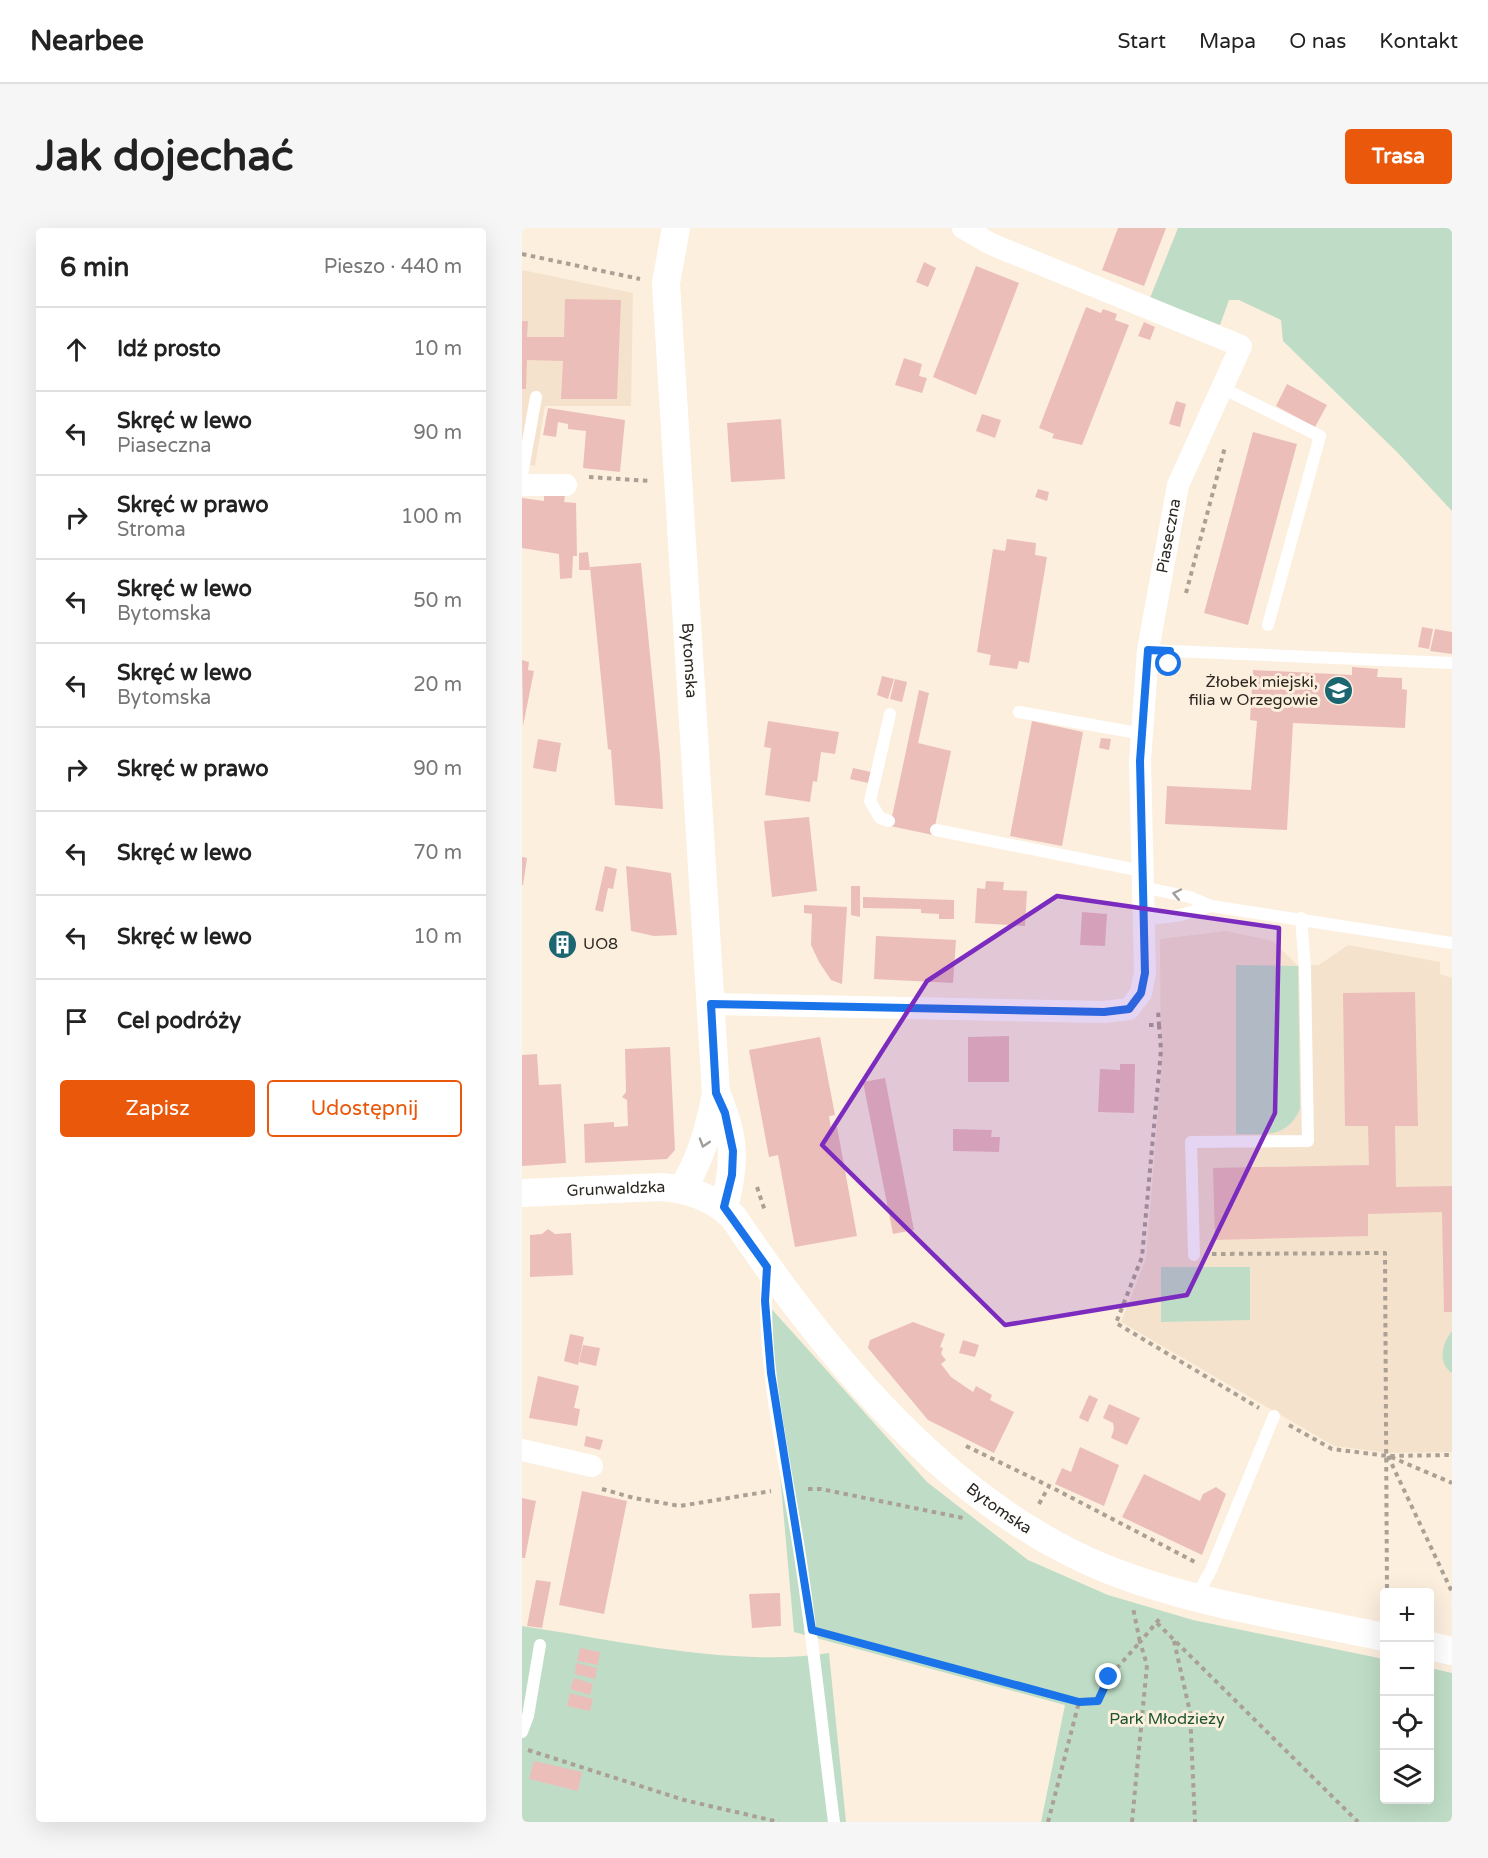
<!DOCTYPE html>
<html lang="pl">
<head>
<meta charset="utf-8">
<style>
	:root { --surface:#fff; --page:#f6f6f6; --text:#222; --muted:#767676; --line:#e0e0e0; --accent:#ea580c }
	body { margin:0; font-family:"Varela Round",sans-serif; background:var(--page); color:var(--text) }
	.controls { position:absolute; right:18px; bottom:18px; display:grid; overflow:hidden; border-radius:6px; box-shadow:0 6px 24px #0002 }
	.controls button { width:54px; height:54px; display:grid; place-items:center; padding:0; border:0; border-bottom:2px solid var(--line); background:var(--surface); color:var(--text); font:30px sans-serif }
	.stop { position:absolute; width:18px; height:18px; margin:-14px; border:4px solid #1a73e8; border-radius:50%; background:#fff }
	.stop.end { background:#1a73e8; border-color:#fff; box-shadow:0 2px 6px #0008 }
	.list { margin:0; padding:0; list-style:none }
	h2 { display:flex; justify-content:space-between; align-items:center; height:78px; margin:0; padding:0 24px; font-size:26px }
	h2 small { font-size:20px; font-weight:400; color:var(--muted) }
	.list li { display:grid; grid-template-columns:39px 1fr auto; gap:18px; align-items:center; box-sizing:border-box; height:84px; padding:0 24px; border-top:2px solid var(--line) }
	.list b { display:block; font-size:22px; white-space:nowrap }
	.list p { margin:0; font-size:20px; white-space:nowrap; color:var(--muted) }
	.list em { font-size:20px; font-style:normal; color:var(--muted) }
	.actions { display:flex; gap:12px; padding:18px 24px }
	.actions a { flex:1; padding:14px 0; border:2px solid var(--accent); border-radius:6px; text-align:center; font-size:21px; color:var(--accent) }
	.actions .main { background:var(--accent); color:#fff }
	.icon { flex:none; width:33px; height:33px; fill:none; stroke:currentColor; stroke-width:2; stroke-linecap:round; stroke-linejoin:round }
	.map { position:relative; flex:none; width:930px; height:1594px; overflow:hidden; border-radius:6px }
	header { display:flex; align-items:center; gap:36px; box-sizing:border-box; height:84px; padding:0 30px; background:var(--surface); border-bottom:2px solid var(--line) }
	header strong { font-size:28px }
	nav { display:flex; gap:33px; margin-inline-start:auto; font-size:21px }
	.intro { display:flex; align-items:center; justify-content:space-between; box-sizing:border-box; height:144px; padding:0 36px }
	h1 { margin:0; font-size:42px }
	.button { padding:15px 27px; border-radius:6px; background:var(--accent); color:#fff; font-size:21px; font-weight:700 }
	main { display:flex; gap:36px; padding:0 36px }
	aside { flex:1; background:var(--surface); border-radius:6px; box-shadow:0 6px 24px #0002 }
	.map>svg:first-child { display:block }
	.built { fill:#f4e2cc }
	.green { fill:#bfddc6 }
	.building { fill:#ecbeba }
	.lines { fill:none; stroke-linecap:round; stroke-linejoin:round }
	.path { stroke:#aaa094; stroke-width:4; stroke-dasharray:4.5 4.5; stroke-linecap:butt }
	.service { stroke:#fff; stroke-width:12 }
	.minor { stroke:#fff; stroke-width:22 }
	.tertiary { stroke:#fff; stroke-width:28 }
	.oneway { stroke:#a09e9b }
	.route { stroke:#1a73e8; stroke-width:8 }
	.marked { fill:#7b2cbf; fill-opacity:0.2; stroke:#7b2cbf; stroke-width:4.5; stroke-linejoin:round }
	.labels { text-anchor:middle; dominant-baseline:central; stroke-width:6; stroke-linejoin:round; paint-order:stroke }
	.street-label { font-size:16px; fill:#2c2721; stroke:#fcefde }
	.poi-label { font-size:16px; fill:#2c2721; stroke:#fcefde; text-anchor:end }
	.park-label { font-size:16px; fill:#1c5430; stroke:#fcefde }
</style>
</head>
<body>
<header>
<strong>Nearbee</strong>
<nav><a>Start</a><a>Mapa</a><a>O nas</a><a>Kontakt</a></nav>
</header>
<div class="intro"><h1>Jak dojechać</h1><a class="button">Trasa</a></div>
<main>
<aside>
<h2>6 min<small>Pieszo · 440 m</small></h2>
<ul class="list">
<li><svg class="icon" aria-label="ahead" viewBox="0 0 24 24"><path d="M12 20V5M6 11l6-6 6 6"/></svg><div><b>Idź prosto</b></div><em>10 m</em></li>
<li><svg class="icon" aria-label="left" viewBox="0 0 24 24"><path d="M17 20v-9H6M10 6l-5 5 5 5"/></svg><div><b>Skręć w lewo</b><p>Piaseczna</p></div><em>90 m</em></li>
<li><svg class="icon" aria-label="right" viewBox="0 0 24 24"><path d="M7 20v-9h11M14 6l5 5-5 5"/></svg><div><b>Skręć w prawo</b><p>Stroma</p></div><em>100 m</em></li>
<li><svg class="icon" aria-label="left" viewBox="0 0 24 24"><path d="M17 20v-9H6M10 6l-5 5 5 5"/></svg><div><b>Skręć w lewo</b><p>Bytomska</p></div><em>50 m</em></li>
<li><svg class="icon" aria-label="left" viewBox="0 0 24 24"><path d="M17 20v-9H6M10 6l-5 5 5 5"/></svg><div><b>Skręć w lewo</b><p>Bytomska</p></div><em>20 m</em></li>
<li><svg class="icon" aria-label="right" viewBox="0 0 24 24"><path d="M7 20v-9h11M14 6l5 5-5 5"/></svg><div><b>Skręć w prawo</b></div><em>90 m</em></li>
<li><svg class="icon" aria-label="left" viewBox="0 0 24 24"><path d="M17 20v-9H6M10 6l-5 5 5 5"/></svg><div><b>Skręć w lewo</b></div><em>70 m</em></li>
<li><svg class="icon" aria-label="left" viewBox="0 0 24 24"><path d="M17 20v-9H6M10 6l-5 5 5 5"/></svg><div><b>Skręć w lewo</b></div><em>10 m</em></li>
<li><svg class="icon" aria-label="arrive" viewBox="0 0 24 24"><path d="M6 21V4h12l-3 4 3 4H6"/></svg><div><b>Cel podróży</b></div></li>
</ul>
<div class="actions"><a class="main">Zapisz</a><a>Udostępnij</a></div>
</aside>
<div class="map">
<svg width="930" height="1594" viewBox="0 0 930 1594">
	<rect width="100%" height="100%" fill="#fcefde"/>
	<path class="built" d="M 0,42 L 111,65 L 109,178 L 23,178 L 13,238 L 0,235 Z
		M 704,703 L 751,713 L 776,738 L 797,737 L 826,717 L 918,734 L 918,746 L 930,750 L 930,1224 L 866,1225 L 812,1218 L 599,1094 L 624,1031 L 639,846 L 638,711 Z"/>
	<path class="green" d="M 656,0 L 930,0 L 930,283 L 875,224 L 761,113 L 759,92 L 717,72 L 707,72 L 698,97 L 628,70 Z
		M 714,737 L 776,738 L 778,881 C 765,911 742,906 714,906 Z
		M 639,1039 L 728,1039 L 728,1092 L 639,1094 Z
		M 246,1077 L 405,1254 L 506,1332 L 586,1367 L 671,1392 L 862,1431 L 862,1572 L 908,1572 L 908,1440 L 930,1445 L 930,1594 L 519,1594 L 543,1477 L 272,1404 L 249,1145 Z
		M 930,1103 L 930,1145 C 915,1134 920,1116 930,1103 Z
		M 0,1398 C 93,1412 215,1440 307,1425 L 324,1594 L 0,1594 Z"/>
	<path class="building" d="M 596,0 L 644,0 L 622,58 L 580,42 Z
		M 402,34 L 414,40 L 406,59 L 394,54 Z
		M 454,38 L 497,55 L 454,167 L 411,149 Z
		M 43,71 L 99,72 L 95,171 L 39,171 L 41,133 L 5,132 L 4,161 L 0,161 L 0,93 L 6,93 L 5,109 L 42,109 Z
		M 564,79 L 579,85 L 581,81 L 595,86 L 593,92 L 607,97 L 560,217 L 530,210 L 532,206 L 517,200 Z
		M 622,94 L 633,99 L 628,112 L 616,108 Z
		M 382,130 L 400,136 L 397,148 L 405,150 L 400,165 L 373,157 Z
		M 765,156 L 805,177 L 793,199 L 754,178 Z
		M 654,173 L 664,176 L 658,199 L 647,196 Z
		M 26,180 L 103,192 L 98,244 L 61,240 L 64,203 L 46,201 L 46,196 L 36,194 L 34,209 L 21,207 Z
		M 460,186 L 479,192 L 473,210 L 454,203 Z
		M 259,191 L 263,251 L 209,254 L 205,195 Z
		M 731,204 L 775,216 L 726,397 L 682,385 Z
		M 516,261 L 527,264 L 525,273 L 513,269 Z
		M 22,266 L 43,268 L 42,274 L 54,275 L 55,328 L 51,328 L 50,350 L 38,351 L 37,326 L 0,320 L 0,270 L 22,273 Z
		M 485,311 L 514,315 L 513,327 L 525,329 L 507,435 L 497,433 L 495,441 L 467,437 L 469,427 L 455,424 L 471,321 L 483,323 Z
		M 66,324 L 68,342 L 57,342 L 57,325 Z
		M 119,335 L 138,528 L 141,581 L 93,577 L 89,522 L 86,521 L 68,339 Z
		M 900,399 L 911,401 L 907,421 L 896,419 Z
		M 913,401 L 930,404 L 930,426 L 908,423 Z
		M 0,432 L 7,434 L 6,442 L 12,443 L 1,498 Z
		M 830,439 L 856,441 L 855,449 L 880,450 L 880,461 L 885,462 L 883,500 L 771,495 L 765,602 L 643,596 L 645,558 L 729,562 L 735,493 L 728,492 L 731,442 L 830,447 Z
		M 360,448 L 372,451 L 366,471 L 355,467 Z
		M 373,451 L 385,454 L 380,474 L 368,471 Z
		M 397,462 L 407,465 L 396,515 L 429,523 L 411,607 L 368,598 Z
		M 246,493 L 317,504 L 313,526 L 299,524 L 295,554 L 291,553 L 288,574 L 243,567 L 249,520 L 242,519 Z
		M 510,493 L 561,504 L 540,618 L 488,608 Z
		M 579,510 L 589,511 L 587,522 L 577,520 Z
		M 16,511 L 39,515 L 34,544 L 11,540 Z
		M 331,540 L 349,544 L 346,555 L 328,551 Z
		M 287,589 L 295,663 L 250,669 L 242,593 Z
		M 0,629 L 5,630 L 1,657 L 0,657 Z
		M 83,638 L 95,641 L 91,661 L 86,660 L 81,684 L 73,682 Z
		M 104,638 L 149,645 L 155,707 L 132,708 L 109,703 Z
		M 464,653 L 482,654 L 481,662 L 505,663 L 503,698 L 453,695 L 455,660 L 463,661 Z
		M 329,658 L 338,658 L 338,689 L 329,687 Z
		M 341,669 L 432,672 L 432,691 L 417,691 L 417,686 L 399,685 L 399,681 L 341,680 Z
		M 282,677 L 325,679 L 320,756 L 309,752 L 297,734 L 289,717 L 290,686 L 282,685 Z
		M 560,684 L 585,686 L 583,718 L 558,717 Z
		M 31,704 L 52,706 L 50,728 L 29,726 Z
		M 354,708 L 434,712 L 431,755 L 352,751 Z
		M 893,764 L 896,898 L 873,898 L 874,959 L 930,958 L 930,1084 L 922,1084 L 920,984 L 846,986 L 846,1008 L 693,1012 L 691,940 L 847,937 L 846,898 L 823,898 L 821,765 Z
		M 487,808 L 487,854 L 446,854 L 446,809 Z
		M 298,809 L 313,887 L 307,888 L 309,900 L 315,899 L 335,1008 L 273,1019 L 256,927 L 247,929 L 227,822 Z
		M 148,819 L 153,922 L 145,931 L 63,935 L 62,896 L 92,894 L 92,899 L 106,898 L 105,872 L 100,869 L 104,864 L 103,821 Z
		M 15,826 L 17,857 L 39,856 L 44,935 L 0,938 L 0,827 Z
		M 598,836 L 613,836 L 612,885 L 576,884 L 578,841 L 598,842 Z
		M 363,850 L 392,1002 L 371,1006 L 341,854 Z
		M 431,901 L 470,902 L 469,909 L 478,909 L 477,924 L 431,923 Z
		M 26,1001 L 33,1006 L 49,1005 L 51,1047 L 8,1049 L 8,1007 L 20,1006 Z
		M 391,1094 L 423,1106 L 418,1119 L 421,1120 L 419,1126 L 424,1132 L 419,1136 L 429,1149 L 451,1164 L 454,1158 L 470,1167 L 468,1172 L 492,1184 L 472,1225 L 406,1192 L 346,1120 L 348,1112 Z
		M 48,1106 L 62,1109 L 56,1137 L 42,1133 Z
		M 441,1112 L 457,1117 L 453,1129 L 437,1125 Z
		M 61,1117 L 78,1120 L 74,1138 L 57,1134 Z
		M 16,1148 L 57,1158 L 52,1180 L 58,1181 L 55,1198 L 7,1190 Z
		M 567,1167 L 576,1171 L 566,1194 L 557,1190 Z
		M 587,1176 L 618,1190 L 605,1217 L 589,1210 L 592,1201 L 591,1195 L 581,1190 Z
		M 64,1208 L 81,1212 L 78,1222 L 62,1218 Z
		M 558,1219 L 597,1237 L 582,1278 L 533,1256 L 540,1240 L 549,1244 Z
		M 622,1246 L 678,1273 L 681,1266 L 694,1259 L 704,1266 L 680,1327 L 600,1289 Z
		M 60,1263 L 105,1273 L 82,1386 L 37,1377 Z
		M 0,1270 L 14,1273 L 3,1330 L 0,1330 Z
		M 14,1352 L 29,1354 L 20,1400 L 5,1398 Z
		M 258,1365 L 259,1398 L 230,1400 L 227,1366 Z
		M 58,1420 L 78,1424 L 76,1437 L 55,1433 Z
		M 54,1435 L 75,1440 L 73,1451 L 53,1446 Z
		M 52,1450 L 71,1456 L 68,1467 L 48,1461 Z
		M 48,1465 L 71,1471 L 68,1483 L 45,1478 Z
		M 12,1533 L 60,1544 L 56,1563 L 7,1551 Z"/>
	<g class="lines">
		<path class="path" d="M 0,26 L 118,51
			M 67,249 L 128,253
			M 664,365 L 703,219
			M 627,797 L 637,797 L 636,782
			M 637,797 L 639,822 L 620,1029 L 594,1095 L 737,1180
			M 235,959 L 243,983
			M 690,1026 L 863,1025 L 865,1364
			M 767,1197 L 810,1221 L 866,1228 L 930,1227
			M 444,1218 L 527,1258
			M 866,1228 L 930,1364
			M 869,1229 L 930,1255
			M 80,1261 L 112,1270 L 158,1278 L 249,1263
			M 286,1261 L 299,1261 L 441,1290
			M 517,1276 L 527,1258 L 673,1334
			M 635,1395 L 836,1594
			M 308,1407 L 557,1474 L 576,1473 L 587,1449 L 618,1414 L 611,1380
			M 652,1413 L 668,1484 L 673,1594
			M 6,1522 L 162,1572 L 257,1594
			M 526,1594 L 557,1474
			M 610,1594 L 625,1437 L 618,1414 L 640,1388"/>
		<path class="service" d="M 700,160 L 798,208 L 746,397
			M 0,247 L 14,169
			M 626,422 L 930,435
			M 497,484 L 621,506
			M 367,593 L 358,590 L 348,573 L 368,486
			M 414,602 L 620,643
			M 620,659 L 668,669 L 689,678 L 930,715
			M 622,692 L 659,687 L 689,678
			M 672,1027 L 669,914 L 786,913 L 783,740 L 779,690
			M 245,1045 C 239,1133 262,1228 276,1315 C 291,1408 300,1501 312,1594
			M 674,1369 L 689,1342 L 752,1188
			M 0,1504 L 6,1488 L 18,1417"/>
		<g class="minor">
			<path d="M 0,257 L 44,257"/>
			<path id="s1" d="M 189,776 L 582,784 L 607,781 L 619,765 L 623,745 L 618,533 L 626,422 L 656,257 L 719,118 L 469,16 L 441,0"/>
			<path d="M 0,1222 L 70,1238"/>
		</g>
		<g class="tertiary">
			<path id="s2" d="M 154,0 L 144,55 L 146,88 L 194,865 C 188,899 179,932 160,961"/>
			<path d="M 194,865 C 213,908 214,934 202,979"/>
			<path id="s3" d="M 0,965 L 139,959 C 167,961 192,969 212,990 C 304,1127 426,1276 582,1340 C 671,1376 769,1389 862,1409"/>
			<path d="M 908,1418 L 930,1423"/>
		</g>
	</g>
	<defs><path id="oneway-chevron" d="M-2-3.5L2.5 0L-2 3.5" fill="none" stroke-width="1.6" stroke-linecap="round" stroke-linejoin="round" transform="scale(1.5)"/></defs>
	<g class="oneway">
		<use href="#oneway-chevron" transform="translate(655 666) rotate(-168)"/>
		<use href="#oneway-chevron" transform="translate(182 915) rotate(107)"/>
	</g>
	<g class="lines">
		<path class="route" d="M 587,1449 L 576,1473 L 557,1474 L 290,1402 L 249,1145 L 243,1073 L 245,1039 L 202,979 L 210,947 L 211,923 L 203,885 L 194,865 L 189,776 L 582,784 L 607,781 L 619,765 L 623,745 L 618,533 L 626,422 L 648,423 L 647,436"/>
	</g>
	<path class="marked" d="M 535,668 L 757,700 L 753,885 L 665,1067 L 483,1097 L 300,917 L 405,753 Z"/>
	<defs>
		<symbol id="school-disc" viewBox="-11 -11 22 22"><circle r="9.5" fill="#1c6672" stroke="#fcefde"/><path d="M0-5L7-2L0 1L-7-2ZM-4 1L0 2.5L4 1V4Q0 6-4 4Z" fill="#fff"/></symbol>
		<symbol id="building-disc" viewBox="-11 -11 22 22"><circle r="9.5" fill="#1c6672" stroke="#fcefde"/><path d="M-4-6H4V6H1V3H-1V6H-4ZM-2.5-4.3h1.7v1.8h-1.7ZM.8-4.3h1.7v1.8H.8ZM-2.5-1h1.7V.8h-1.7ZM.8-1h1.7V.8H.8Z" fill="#fff"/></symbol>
	</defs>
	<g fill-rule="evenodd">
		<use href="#school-disc" x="800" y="446" width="33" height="33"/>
		<use href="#building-disc" x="24" y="700" width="33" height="33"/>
	</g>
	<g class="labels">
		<g class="street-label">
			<text stroke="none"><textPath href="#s1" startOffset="898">Piaseczna</textPath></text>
			<text stroke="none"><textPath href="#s2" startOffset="434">Bytomska</textPath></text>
			<text stroke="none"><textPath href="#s3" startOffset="94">Grunwaldzka</textPath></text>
			<text stroke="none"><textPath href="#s3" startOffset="616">Bytomska</textPath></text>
		</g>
		<g class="poi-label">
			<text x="796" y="454">Żłobek miejski,<tspan x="796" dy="18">filia w Orzegowie</tspan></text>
			<text x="61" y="716" text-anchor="start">UO8</text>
		</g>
		<g class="park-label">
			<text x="645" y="1491">Park Młodzieży</text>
		</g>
	</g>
</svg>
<div class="controls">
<button>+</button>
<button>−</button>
<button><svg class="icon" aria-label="locate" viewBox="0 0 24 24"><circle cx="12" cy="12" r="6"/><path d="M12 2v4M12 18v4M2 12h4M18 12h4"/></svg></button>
<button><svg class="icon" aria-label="layers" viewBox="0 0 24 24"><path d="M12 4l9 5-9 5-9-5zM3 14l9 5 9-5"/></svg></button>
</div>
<div class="stop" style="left:647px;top:436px"></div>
<div class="stop end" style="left:587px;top:1449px"></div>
</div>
</main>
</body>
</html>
